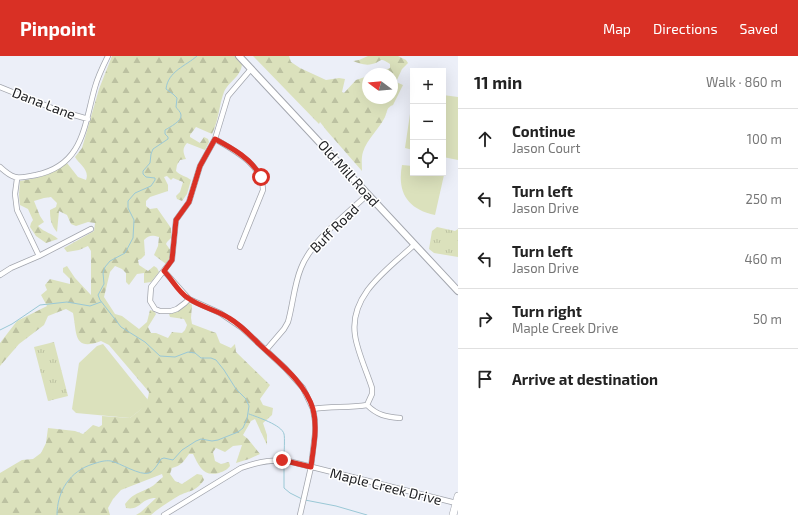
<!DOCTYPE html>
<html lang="en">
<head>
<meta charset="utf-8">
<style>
	:root { --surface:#fff; --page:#f2f2f2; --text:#222; --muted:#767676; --line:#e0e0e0; --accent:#d93025 }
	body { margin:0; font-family:"Exo 2",sans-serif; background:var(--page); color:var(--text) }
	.controls { position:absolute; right:12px; top:12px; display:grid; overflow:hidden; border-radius:0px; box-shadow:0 4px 16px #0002 }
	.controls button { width:36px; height:36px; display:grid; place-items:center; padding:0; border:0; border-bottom:1px solid var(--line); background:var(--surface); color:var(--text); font:20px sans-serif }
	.compass { position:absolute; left:362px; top:12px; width:36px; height:36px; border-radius:50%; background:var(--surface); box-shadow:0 4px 16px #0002; rotate:286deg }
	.stop { position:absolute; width:12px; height:12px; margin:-9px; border:3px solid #d93025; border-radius:50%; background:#fff }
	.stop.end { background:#d93025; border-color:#fff; box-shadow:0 1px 4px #0008 }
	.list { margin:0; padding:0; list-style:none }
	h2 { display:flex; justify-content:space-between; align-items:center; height:52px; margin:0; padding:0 16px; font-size:17px }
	h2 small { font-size:13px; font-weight:400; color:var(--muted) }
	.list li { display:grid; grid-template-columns:26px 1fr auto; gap:12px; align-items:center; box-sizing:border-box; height:60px; padding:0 16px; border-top:1px solid var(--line) }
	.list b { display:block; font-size:15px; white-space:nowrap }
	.list p { margin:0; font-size:13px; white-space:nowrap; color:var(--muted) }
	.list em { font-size:13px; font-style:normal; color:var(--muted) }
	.icon { flex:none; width:22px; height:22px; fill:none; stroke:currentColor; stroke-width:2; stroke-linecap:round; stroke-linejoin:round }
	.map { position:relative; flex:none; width:458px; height:459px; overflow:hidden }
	header { display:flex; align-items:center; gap:24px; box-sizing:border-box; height:56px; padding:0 20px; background:var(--accent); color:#fff }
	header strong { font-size:19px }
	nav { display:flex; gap:22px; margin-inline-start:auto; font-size:14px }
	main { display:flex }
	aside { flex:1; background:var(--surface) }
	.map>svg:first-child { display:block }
	.green { fill:#dbe1bc }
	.forest { fill:url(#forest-firs) }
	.park { fill:url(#park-tufts) }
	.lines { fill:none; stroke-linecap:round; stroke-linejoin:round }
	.stream { stroke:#9ac8d6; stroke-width:1 }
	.minor-casing { stroke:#a3a6ae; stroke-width:6 }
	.tertiary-casing { stroke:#a3a6ae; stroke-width:8 }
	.secondary-casing { stroke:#a3a6ae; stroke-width:8 }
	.minor { stroke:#fff; stroke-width:4.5 }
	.tertiary { stroke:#fff; stroke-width:6 }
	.secondary { stroke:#fff; stroke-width:7 }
	.route { stroke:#d93025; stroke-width:5 }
	.labels { text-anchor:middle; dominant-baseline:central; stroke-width:3; stroke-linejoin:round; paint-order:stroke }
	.street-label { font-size:14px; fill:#212225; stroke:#fff }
</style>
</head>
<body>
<header>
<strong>Pinpoint</strong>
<nav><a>Map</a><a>Directions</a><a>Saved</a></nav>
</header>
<main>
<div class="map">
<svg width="458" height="459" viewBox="0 0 458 459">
	<defs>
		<pattern id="forest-firs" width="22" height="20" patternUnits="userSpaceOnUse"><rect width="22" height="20" fill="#dbe1bc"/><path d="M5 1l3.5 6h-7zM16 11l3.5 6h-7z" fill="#bcc1a1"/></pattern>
		<pattern id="park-tufts" width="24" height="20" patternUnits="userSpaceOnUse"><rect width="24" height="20" fill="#dbe1bc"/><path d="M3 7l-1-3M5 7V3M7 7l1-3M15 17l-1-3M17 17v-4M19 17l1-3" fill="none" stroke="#bcc1a1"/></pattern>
	</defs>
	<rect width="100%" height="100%" fill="#eceff8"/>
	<path class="green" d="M 443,39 L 458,41 L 458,104 L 443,101 Z
		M 413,51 L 413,94 L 405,92 L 410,58 Z
		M 402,109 L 413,110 L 413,117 L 443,117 L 444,119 L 435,159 C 407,153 397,136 402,109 Z
		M 103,288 L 148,344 L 144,351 L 130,362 L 76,357 L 72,353 L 79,307 L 97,290 Z"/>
	<path class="forest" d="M 112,0 L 235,0 L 242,8 C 241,21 229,25 224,36 C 219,49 219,64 212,78 L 196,71 L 190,79 L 190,81 L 200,87 L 204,81 L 208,83 L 209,86 L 205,94 L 187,87 C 182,93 183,96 186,103 L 180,104 L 177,109 L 176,115 C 181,120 186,120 191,124 L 187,138 L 182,145 L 177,143 L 176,140 L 180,136 L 183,126 L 173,122 L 171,124 L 167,120 L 164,121 L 168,129 L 168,135 L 150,141 L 146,145 L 146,150 L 150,153 L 157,152 L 171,172 L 171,182 L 167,186 L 166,188 L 171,195 L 170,201 L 166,208 L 154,199 L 158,190 L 159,181 C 152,179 149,179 144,184 L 145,199 L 141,203 L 138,204 L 139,209 L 148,215 L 154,210 L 157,212 L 159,216 L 151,226 L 144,227 L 144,217 L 137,218 L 129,229 L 126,226 L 126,217 L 122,213 L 115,210 L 110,216 L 104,241 L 115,258 L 122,260 L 139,273 L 147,266 L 150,254 L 154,255 L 156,258 L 148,271 L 151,277 L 156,277 L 168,282 L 172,276 L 182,277 L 185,274 L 187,269 L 184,263 L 170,261 L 169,258 L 177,255 L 188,246 L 192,249 L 191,262 L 192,268 L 216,277 L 220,287 L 231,292 L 235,288 L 236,296 L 270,329 L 260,343 L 263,349 L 273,352 L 272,359 L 263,367 L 267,379 L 267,389 L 255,363 L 251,365 L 243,379 L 248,383 L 260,398 L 249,403 L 236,407 L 242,389 L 233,390 L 225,396 L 216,392 L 213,396 L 215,405 L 221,408 L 229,406 L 230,410 C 227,414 224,415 219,417 C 203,421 199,410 193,398 L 189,398 C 184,405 181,410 172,412 L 170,418 L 175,425 L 182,428 L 197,418 L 202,419 L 204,424 C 196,435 192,434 180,439 C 170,445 160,451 151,459 L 136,459 L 141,456 L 156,442 C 140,442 141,455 126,452 L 125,448 C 132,439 136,438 147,433 C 153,431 158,425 163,421 L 162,418 L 121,434 L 113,443 L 108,452 L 110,459 L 0,459 L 0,417 L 22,404 L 33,403 L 41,397 L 46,387 L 48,372 L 75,375 L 83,378 L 93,369 L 99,371 L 102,369 L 102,360 L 130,362 C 140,354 148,349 149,336 L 109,289 L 101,285 C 73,296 77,277 73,257 L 66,253 L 48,260 L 44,269 L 19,288 L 0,310 L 0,287 L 17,265 L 47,250 L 41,239 L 47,234 L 45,229 L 50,223 L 70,228 L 70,223 L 63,216 L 63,212 L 67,210 L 75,222 L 91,239 L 91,195 L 88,190 L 79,194 L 67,196 L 64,192 L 94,175 L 95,167 L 88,166 L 76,170 L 71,168 L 67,159 L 59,155 L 57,176 C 51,169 50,163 50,154 L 56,151 L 57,147 L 51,141 L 44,142 L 34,145 L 40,160 L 44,166 L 38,170 C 45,177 52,177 58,183 L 46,187 L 36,180 L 30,171 L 31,167 L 33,164 L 28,153 L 20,149 L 19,139 L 20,125 C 40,122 51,118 67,107 L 78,121 L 86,124 C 90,114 79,108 75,101 L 82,92 L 99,33 Z
		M 253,0 L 289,0 L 291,6 L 300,12 L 326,24 L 339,22 L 345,23 L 342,36 L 344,37 L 356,24 L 368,20 L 368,42 L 392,42 L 392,18 L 375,18 L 390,12 L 390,8 C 379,0 382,6 372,8 C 366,10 358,7 353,5 L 359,4 L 368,0 L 398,0 L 406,4 L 408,7 L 402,13 L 396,26 L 403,29 L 393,49 C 386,52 388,54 385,61 C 379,73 367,83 363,96 C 361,102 362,109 362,115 L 327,75 L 320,66 L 319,68 Z"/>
	<path class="park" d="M 437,171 L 455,175 L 458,173 L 458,201 L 434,197 L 429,193 L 432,175 Z
		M 54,286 L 68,340 L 48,345 L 34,291 Z"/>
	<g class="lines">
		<path class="stream" d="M 0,274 L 12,268 L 40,249 L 67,246 L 90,250 L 101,246
			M 249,358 C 257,361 282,369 284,378 C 285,381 284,398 284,403
			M 284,406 L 284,432 L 290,437 L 302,443
			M 305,444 L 336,450 L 367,459
			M 57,459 C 57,435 70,415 93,408 C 99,406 105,404 111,405 C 120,407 140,420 149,417 C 154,415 158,408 161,403 L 164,402 L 173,404 L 182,394 L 196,385 L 201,383 L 212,385 L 218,384 L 238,376 L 243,372 L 247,363 L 249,350 L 246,343 L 236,333 L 224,314 L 216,304 L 211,302 L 201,302 L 195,297 L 188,296 L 175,301 L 160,300 L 145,286 L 121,271 L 100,244 L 98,239 L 104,228 L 103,217 L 105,211 L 110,205 L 125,197 L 133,182 L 134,164 L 128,152 L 128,145 L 135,137 L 151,130 L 155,124 L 155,122 L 146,121 L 143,118 L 143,115 L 150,107 L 151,98 L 153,93 L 168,83 L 168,81 L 165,78 L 165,74 C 170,71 182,65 181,59 C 181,56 177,53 176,51 L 177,42 L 173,38 L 166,33 C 168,15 186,10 197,0"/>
		<defs>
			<path id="minor" d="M 0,31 L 57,54 L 88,63
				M 215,83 C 234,94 263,109 263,134 L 240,191
				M 0,111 C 15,125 18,122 36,119 C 84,109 84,69 95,31 C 98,20 103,10 108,0
				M 17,123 L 15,138 L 17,154 L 39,200
				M 164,215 L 189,243 L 220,257 L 242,272 L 285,312 L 303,332 L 313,353 L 315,365 L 315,378 L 311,411 L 300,459
				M 0,219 L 11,212 L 39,200 L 91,173
				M 189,243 L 185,247 L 177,253 L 171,255 L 160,255 L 155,253 L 150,245 L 151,231 L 172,204 L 176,164 L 189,146 L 200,110 L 215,83 L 228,40 L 251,13
				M 266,294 L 284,273 L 288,266 C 293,248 294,229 301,212 C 312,184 346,159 367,139
				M 367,349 C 377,359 386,361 400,362
				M 313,353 C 331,350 349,352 367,349 L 372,338 L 372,332 C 367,316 357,295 355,279 C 349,239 388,213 414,189
				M 164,459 L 241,412 C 257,406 272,403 288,405 L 456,447"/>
			<path id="tertiary" d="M 239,0 L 458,235"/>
			<path id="secondary" d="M 453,459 L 458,440"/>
		</defs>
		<use href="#minor" class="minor-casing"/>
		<use href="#tertiary" class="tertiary-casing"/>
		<use href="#secondary" class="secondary-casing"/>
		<use href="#minor" class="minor"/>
		<use href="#tertiary" class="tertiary"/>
		<use href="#secondary" class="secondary"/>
	</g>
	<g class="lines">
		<path class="route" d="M 261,121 C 252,103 232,92 215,83 L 200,110 L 189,146 L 176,164 L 172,204 L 164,215 C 172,223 178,236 188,242 C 200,251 217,254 229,262 C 241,269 250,279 259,288 C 279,307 305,326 313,353 C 318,372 313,393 311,411 L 282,404"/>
	</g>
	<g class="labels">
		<g class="street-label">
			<text transform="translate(44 47) rotate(21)">Dana Lane</text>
			<text transform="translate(349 117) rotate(48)">Old Mill Road</text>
			<text transform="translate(334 172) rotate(-45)">Buff Road</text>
			<text transform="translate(386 430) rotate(14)">Maple Creek Drive</text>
		</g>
	</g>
</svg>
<div class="controls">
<button>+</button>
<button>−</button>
<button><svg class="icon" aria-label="locate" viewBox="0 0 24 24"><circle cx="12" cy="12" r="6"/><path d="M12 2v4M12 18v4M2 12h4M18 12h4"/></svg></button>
</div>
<svg class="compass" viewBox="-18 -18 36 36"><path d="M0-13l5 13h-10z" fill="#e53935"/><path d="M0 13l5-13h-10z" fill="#767676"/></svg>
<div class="stop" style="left:261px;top:121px"></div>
<div class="stop end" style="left:282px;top:404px"></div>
</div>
<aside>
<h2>11 min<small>Walk · 860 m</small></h2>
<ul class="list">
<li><svg class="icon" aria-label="ahead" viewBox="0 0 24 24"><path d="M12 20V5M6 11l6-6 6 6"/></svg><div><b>Continue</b><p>Jason Court</p></div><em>100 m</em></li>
<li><svg class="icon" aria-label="left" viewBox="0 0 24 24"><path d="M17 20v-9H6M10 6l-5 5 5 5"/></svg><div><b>Turn left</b><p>Jason Drive</p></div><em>250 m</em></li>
<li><svg class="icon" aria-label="left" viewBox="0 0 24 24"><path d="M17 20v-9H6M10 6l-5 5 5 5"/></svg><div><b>Turn left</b><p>Jason Drive</p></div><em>460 m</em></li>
<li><svg class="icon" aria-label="right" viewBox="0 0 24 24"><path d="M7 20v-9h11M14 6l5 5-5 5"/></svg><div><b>Turn right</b><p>Maple Creek Drive</p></div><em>50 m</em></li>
<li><svg class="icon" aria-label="arrive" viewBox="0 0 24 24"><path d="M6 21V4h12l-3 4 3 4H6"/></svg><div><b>Arrive at destination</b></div></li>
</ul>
</aside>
</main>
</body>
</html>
